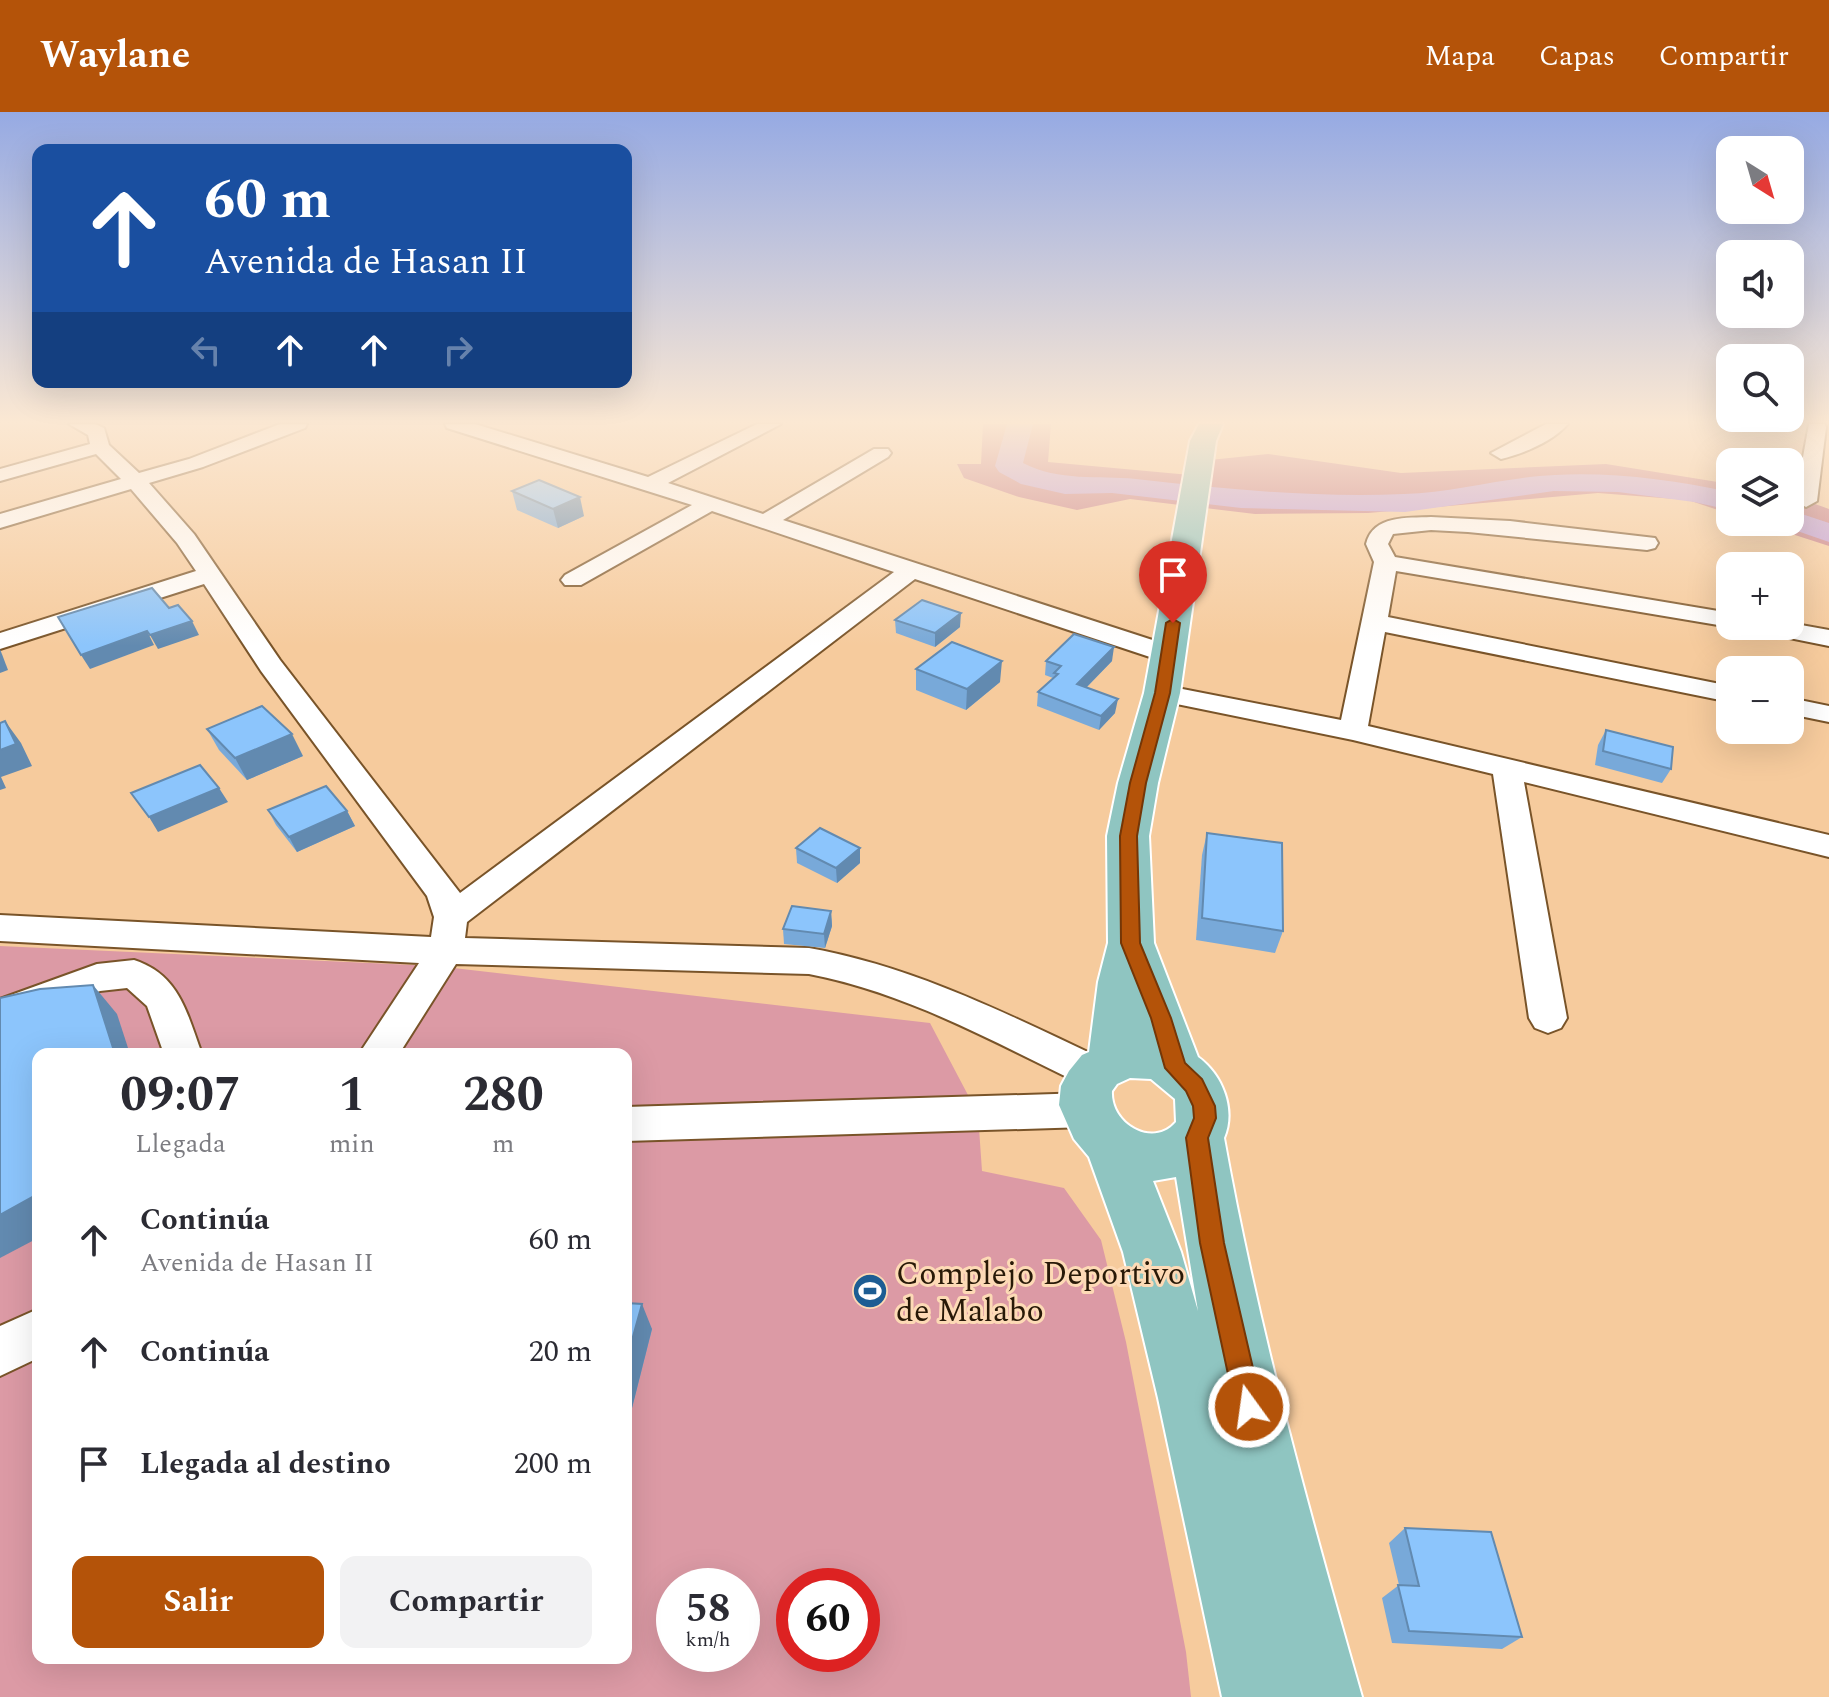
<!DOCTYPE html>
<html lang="es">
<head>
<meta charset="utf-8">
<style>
  :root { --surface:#fff; --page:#f2f2f3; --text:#2b2b33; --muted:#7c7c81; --accent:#b45309 }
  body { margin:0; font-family:Spectral,serif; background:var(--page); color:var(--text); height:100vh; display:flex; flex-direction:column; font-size:30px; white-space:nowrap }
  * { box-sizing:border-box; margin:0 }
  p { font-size:26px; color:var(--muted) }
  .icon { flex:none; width:44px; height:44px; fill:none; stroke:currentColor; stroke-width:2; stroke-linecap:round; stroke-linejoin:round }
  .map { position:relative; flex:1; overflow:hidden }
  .side { position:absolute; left:32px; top:936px; width:600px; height:616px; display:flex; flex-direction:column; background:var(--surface); border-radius:16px; box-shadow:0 8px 32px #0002 }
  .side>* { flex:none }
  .banner { position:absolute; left:32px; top:32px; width:600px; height:244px; border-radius:16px; box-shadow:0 8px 32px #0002; background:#1a4fa0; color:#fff; overflow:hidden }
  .needle { width:52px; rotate:143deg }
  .buttons { position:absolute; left:1716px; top:24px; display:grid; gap:16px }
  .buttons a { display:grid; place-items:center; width:88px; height:88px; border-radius:16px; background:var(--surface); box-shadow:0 8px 32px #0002; font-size:40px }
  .speed { position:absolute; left:656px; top:1456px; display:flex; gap:16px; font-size:40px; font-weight:700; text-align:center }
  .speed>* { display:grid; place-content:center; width:104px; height:104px; border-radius:50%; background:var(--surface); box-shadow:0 8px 32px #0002; line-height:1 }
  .speed small { font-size:20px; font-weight:400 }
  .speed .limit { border:12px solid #d22; background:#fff; color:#111 }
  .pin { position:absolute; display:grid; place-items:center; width:68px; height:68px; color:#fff; margin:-82px -34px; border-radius:50% 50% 50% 0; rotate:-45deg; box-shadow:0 0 8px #0007 }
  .pin .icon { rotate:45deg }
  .me { position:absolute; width:88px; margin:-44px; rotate:346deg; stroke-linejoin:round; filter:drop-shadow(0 0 6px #0008) }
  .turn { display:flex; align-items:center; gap:28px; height:168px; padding:0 40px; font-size:36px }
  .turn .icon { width:104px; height:104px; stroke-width:2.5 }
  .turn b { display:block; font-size:56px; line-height:68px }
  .lanes { display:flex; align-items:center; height:76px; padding:0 40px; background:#0003; justify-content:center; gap:40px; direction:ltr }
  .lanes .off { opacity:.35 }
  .eta { display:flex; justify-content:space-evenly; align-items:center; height:136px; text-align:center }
  .eta b { font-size:48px; font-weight:700; line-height:56px }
  .cta { display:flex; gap:16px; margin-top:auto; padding:16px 40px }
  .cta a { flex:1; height:92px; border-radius:16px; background:var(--accent); color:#fff; font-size:32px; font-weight:700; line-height:92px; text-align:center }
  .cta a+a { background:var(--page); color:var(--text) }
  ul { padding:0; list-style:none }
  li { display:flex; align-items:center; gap:24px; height:112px; padding:0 40px }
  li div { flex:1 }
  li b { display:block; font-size:30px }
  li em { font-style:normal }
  header { display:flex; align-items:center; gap:48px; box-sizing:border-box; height:112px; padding:0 40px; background:var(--accent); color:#fff }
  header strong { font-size:38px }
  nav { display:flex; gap:44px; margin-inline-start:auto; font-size:28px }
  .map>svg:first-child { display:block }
</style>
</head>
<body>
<header>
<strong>Waylane</strong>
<nav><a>Mapa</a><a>Capas</a><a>Compartir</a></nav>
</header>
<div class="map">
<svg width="1829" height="1585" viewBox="0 0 1829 1585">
  <rect width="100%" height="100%" fill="#f6cb9d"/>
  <!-- green -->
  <path fill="#dc9aa5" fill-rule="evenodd" d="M0,834L436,854L930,911L978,1002L982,1059L1064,1076L1101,1128L1126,1230L1186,1540L1191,1585H0ZM38,942H626V1546H38ZM674,1474H742V1542H674ZM794,1474H862V1542H794Z"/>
  <!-- forest -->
  <g fill="#c47785">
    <polygon points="983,312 1051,312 1048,350 1201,364 1200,349 1268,342 1401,361 1606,352 1730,372 1730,402 1688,388 1598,381 1368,401 1255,402 1130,387 1077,398 1019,385 964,366 957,352 981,352"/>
    <polygon points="1790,383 1829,397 1829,434 1755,410 1790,410"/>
  </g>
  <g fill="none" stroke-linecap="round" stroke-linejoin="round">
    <!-- river -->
    <g fill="#bc9adb" fill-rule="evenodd">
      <path d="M1007,312H1033L1023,351C1060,370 1097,363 1136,367C1224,377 1315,386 1404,382C1454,381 1504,365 1555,363C1613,360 1673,368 1730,380V398L1694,390L1618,380L1554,379L1405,400L1241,396L1112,381L1065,382L1021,372L999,360L995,354Z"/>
      <polygon points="1790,398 1829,411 1829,430 1780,413 1777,410 1790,410"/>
    </g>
    <!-- minor casing -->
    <g stroke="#795429" stroke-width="4">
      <g id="minor">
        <path d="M69,312H95L104,316L109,333L139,361L189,347L280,312H307L305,316L203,355L149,371L194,422L280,548L460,781L894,460L712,399L581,473H565L561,468L565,463L692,393L447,316L445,312H475L648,365L757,312H781L668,371L763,402L874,337H888L891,341L888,345L783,408L1177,536L1181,542L1177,548H1159L915,467L467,810L465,826L809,836C916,855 1011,904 1109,950L1115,961L1109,972L1095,977L1081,972C992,929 907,881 809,862L456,852L399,942H359L419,851L0,829V803L431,825L434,805L427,784L261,559L204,472L0,537V521L196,459L177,431L131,377L0,416V402L121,367L96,342L0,369V357L90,332L88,323Z"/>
        <path d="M1546,312H1568C1552,330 1524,341 1501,347L1491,341Z"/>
        <polygon points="1809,312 1825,312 1826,315 1817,389 1806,395 1795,389"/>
        <path d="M1431,405L1510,409L1655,426L1658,431L1655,436L1647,438L1468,420L1431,418L1393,422L1388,432L1395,445L1730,501V514H1736L1730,515L1396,459L1388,505L1730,574V590L1385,520L1368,614L1829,723V745L1524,670L1567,906L1561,916L1548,921L1535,916L1529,906L1493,662L1353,628L1162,589L1152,587L1148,581L1152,575L1162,573L1341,608L1374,450L1366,432C1373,403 1407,406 1431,405Z"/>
        <polygon points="1790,511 1829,518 1829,534 1755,519 1751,514 1790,514"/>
        <polygon points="1790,586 1829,594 1829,610 1790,602"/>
        <path d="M134,848C180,863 187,902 202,942H164L147,894L127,876L100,879L0,917V887L97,852Z"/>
        <polygon points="1086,981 1100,986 1106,998 1100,1010 1086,1015 626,1029 626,995"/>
        <polygon points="38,1197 38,1246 0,1264 0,1214"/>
      </g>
    </g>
    <!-- major casing -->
    <g stroke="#fff" stroke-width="4">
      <path id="major" d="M1199,312H1223L1216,329L1180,581L1158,671L1149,724L1154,831L1198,945C1223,963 1236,998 1224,1026C1258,1215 1309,1400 1362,1585H1222L1158,1286L1123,1140L1089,1045L1074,1027L1059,993L1061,974L1069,959L1082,943L1089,940L1098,870L1108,831L1107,724L1118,671L1144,581L1190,329ZM1130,966L1151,967L1175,987L1176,1010C1153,1037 1110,1012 1112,979L1117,972ZM1176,1065L1198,1199L1181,1140L1153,1069Z"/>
    </g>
    <!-- minor -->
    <use href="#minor" fill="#fff" fill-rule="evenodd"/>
    <!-- major -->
    <use href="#major" fill="#8fc5c1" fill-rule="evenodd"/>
  </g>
  <!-- wall -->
  <g fill="#78a9d9">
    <polygon points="512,379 584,404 558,416 517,398"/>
    <polygon points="895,508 960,515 935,535 896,521"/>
    <polygon points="1046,549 1112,549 1086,576 1115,601 1099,618 1037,594 1038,580 1053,566 1045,563"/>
    <polygon points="916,557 1000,570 966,598 916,578"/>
    <polygon points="207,617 303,644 247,668 219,638"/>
    <polygon points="1606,618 1671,657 1662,671 1595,653 1598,633"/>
    <polygon points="268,698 347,699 355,714 297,740 276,713"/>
    <polygon points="1207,721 1283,819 1275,841 1196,828 1202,743"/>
    <polygon points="796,736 860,736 860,751 837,771 797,751"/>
    <polygon points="831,799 832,814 825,836 784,832 783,817"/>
    <polygon points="626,1191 652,1217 632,1296 626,1295"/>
    <polygon points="1405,1416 1522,1525 1502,1537 1392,1531 1382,1486 1399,1473 1389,1431"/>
  </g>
  <!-- shaded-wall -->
  <g fill="#628ab0">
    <polygon points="580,385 584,404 558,416 553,397"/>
    <polygon points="961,501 960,515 935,535 935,521"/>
    <polygon points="192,509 199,523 158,537 150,523"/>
    <polygon points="147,519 154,533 90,557 81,543"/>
    <polygon points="1114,535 1112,549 1075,587 1077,572"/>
    <polygon points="0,537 8,558 0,561"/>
    <polygon points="1002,549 1000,570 966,598 967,577"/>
    <polygon points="1118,587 1115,601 1099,618 1101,604"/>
    <polygon points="5,609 21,631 32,654 1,665 6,676 0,678 0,638"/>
    <polygon points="292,622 303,644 247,668 235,646"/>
    <polygon points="219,676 228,690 158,720 149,705"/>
    <polygon points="347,699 355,714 297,740 289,725"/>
    <polygon points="860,736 860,751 837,771 836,756"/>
    <polygon points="831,799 832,814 825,836 824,822"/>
    <polygon points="93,873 117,902 130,942 115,942"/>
    <polygon points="38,1082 38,1126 0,1146 0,1103"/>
    <polygon points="642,1192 652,1217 632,1296 626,1284 626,1250"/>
  </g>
  <!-- building -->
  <g fill="#8cc5fc" stroke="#628ab0" stroke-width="2">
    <polygon points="539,368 580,385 553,397 512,379"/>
    <polygon points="152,476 169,496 178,493 192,509 150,523 147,519 81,543 58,505"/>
    <polygon points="922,488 961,501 935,521 895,508"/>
    <polygon points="1074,522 1114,535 1077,572 1118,587 1101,604 1038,580 1058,562 1054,561 1061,554 1046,549"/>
    <polygon points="952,530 1002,549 967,577 916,557"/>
    <polygon points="262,594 292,622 235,646 207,617"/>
    <polygon points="5,609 16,632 0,638 0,611"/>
    <polygon points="1606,618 1673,635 1671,657 1603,639"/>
    <polygon points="200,653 219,676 149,705 131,681"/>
    <polygon points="326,674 347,699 289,725 268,698"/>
    <polygon points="820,716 860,736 836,756 796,736"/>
    <polygon points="1207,721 1282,731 1283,819 1202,806"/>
    <polygon points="792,794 831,799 824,822 783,817"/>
    <polygon points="93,873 115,942 38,942 38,1082 0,1103 0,886 40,877"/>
    <polygon points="626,1191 642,1192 626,1250"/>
    <polygon points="1405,1416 1491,1420 1522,1525 1409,1519 1398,1473 1419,1474"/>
  </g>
  <!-- sky -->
  <linearGradient id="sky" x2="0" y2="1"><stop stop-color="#96aae3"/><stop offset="0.58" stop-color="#fbe8d3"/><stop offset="1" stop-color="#fbe8d3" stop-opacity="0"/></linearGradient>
  <rect width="1829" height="534" fill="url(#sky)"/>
  <!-- route -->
  <polygon fill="#b45309" stroke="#753606" stroke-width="2" points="1173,507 1180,511 1170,581 1146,671 1137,724 1140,831 1171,906 1185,951 1202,967 1215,994 1216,1006 1208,1026 1224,1131 1262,1295 1258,1305 1249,1309 1239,1305 1235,1295 1200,1131 1186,1026 1194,1006 1193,994 1186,979 1165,956 1151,906 1121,831 1120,724 1130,671 1155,581 1166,511"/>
  <!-- icons -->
  <defs>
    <g id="stadium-disc" transform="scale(1.8)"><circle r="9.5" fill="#1d5d93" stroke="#fddab6"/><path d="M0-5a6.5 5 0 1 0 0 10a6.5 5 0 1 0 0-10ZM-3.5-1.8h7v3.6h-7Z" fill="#fff"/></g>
  </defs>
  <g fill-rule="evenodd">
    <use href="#stadium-disc" x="870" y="1179"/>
  </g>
  <g text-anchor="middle" stroke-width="6" stroke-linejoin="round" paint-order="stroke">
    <!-- near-poi labels -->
    <g font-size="32" fill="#281907" stroke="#fddab6" text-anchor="start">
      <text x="896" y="1172">Complejo Deportivo<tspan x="896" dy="37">de Malabo</tspan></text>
    </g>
  </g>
</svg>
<div class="buttons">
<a><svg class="needle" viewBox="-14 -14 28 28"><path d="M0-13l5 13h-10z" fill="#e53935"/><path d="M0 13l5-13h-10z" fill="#7c7c81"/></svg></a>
<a><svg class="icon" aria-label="sound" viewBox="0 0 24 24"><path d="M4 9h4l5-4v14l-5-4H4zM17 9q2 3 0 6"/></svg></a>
<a><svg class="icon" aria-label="search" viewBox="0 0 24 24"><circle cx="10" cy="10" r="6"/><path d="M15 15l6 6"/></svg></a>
<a><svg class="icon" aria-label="layers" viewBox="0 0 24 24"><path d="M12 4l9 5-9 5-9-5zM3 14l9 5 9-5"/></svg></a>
<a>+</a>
<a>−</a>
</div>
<div class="speed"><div>58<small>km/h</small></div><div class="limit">60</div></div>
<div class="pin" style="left:1173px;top:511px;background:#d93025"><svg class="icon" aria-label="arrive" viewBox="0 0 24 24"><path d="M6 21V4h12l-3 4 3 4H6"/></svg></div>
<svg class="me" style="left:1249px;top:1295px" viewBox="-20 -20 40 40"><circle r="17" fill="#b45309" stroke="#fff" stroke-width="3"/><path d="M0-11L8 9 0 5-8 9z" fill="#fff"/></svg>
<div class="banner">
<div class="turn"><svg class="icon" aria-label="ahead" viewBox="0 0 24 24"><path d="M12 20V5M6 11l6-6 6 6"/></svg><div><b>60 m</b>Avenida de Hasan II</div></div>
<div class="lanes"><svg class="icon off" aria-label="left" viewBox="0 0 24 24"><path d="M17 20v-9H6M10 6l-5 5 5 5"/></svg><svg class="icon" aria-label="ahead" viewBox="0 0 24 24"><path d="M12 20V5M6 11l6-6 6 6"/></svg><svg class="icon" aria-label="ahead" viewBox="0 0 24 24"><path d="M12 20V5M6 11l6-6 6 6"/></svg><svg class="icon off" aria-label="right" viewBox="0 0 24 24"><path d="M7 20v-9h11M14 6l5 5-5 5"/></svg></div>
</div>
<section class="side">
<div class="eta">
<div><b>09:07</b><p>Llegada</p></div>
<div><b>1</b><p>min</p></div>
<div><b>280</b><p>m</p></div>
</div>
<ul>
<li><svg class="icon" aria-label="ahead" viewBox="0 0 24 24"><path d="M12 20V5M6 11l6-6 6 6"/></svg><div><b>Continúa</b><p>Avenida de Hasan II</p></div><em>60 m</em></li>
<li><svg class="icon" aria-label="ahead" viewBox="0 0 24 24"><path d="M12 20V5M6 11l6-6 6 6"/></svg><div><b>Continúa</b></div><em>20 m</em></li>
<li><svg class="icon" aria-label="arrive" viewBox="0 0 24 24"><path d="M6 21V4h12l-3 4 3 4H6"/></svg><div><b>Llegada al destino</b></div><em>200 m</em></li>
</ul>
<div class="cta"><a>Salir</a><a>Compartir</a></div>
</section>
</div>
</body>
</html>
